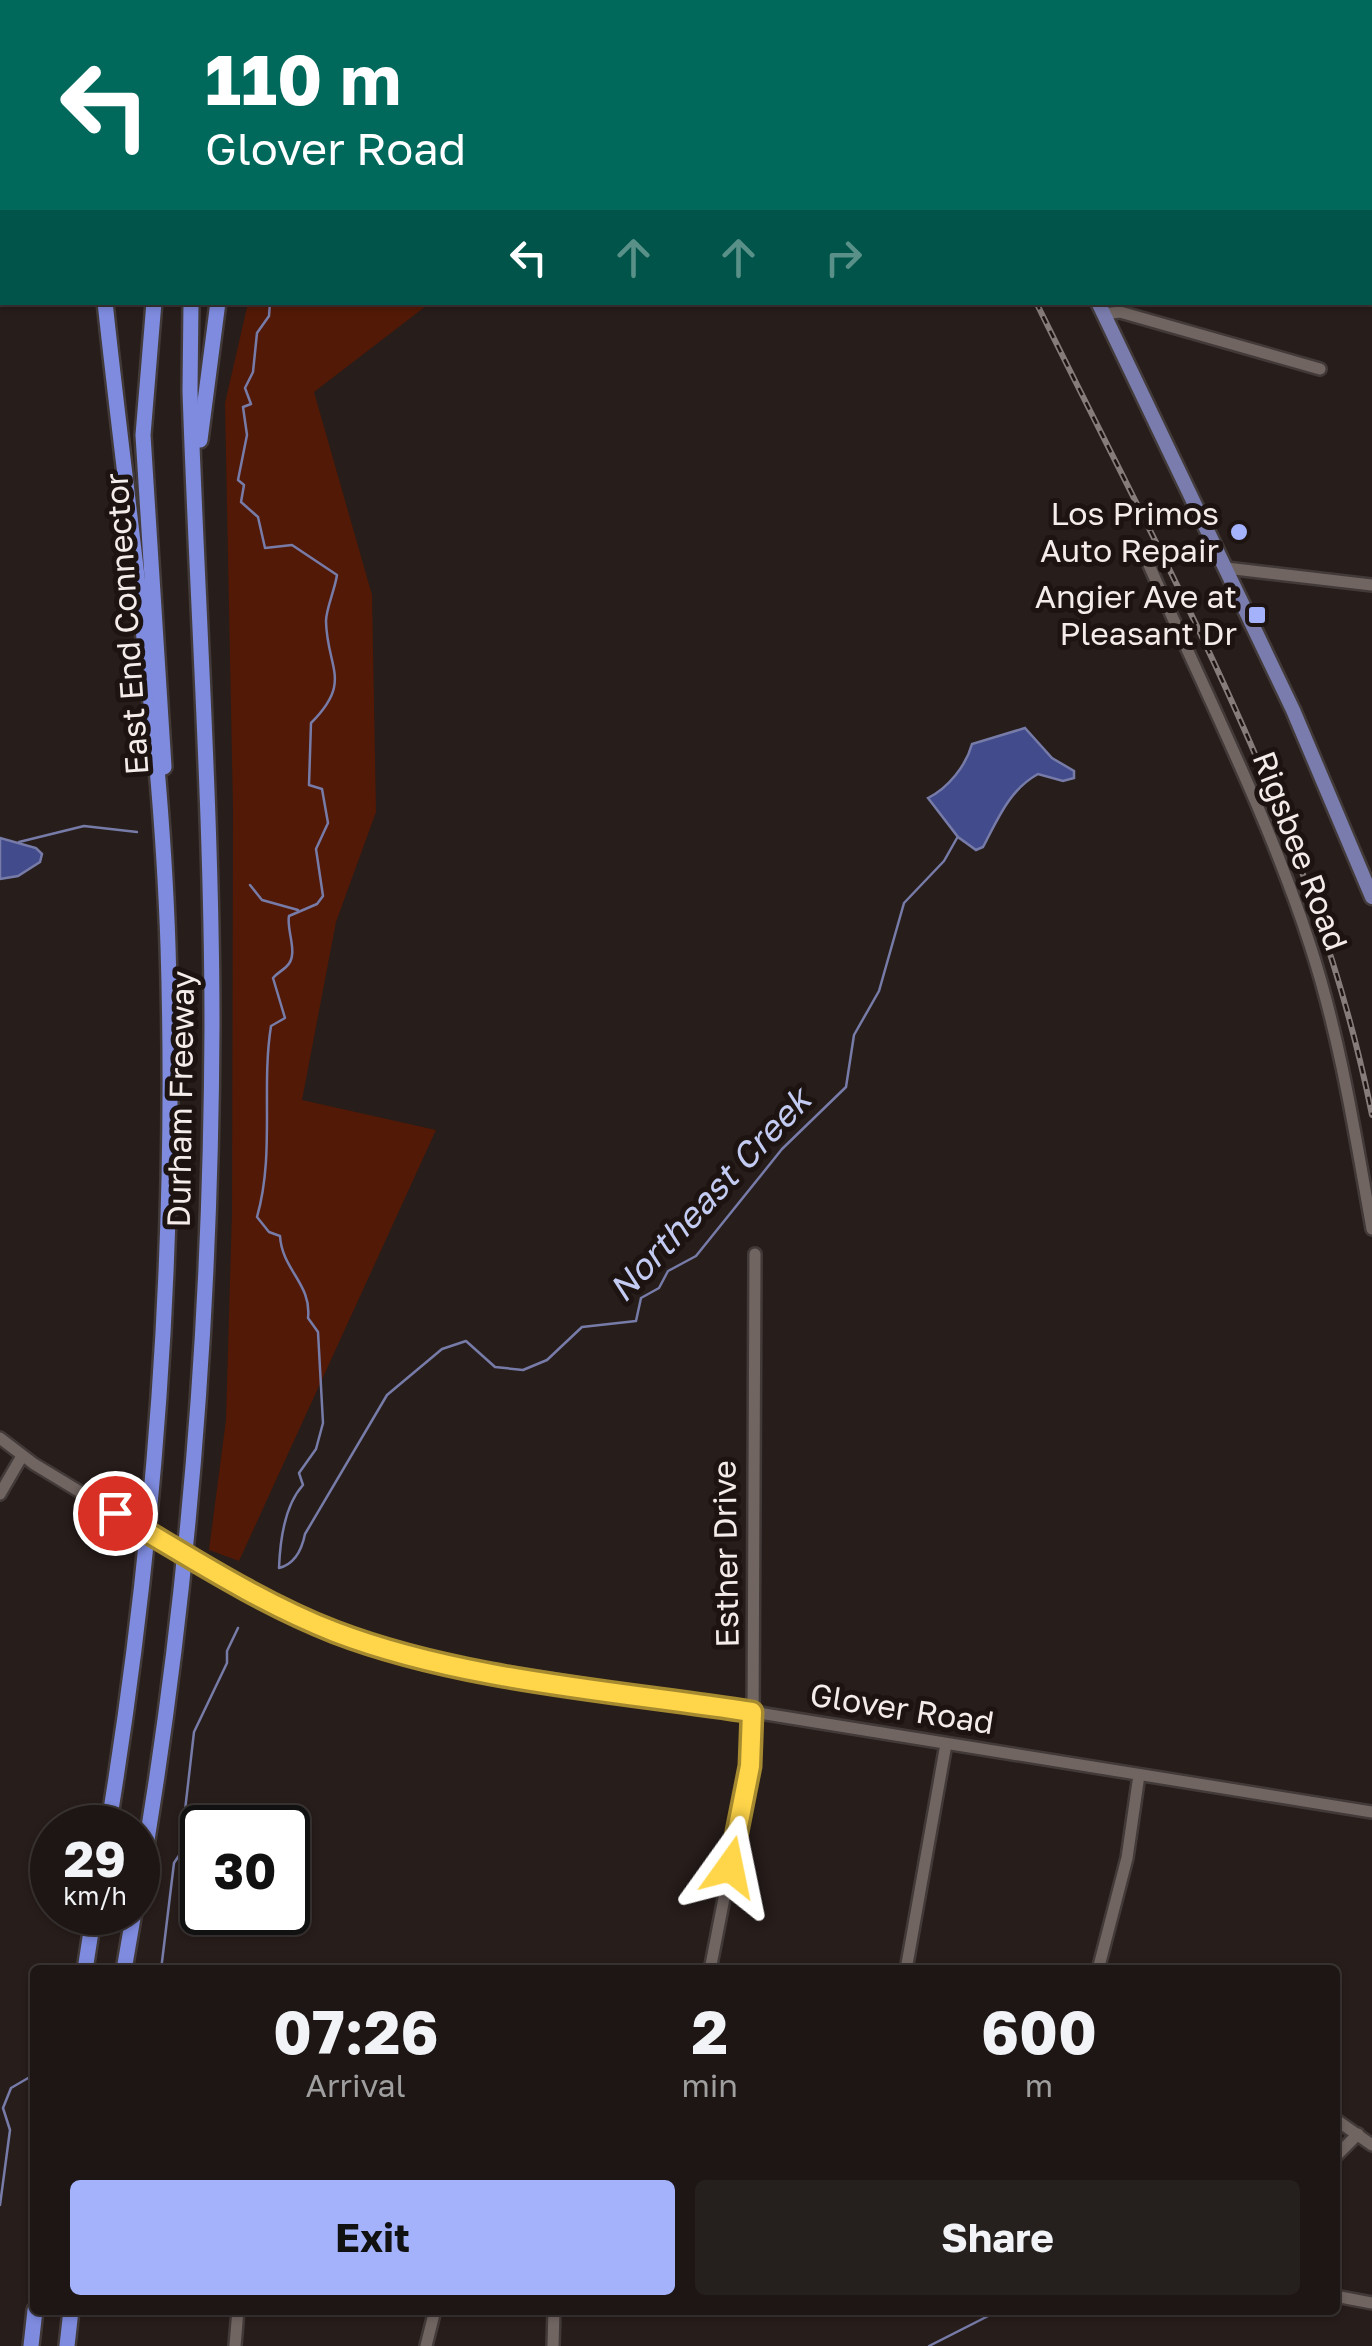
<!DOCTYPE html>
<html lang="en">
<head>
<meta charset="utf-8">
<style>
  :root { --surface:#1d1614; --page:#251f1d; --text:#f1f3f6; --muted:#a09fa0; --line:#3b3534; --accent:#a4b2fc }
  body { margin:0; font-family:"Golos Text",sans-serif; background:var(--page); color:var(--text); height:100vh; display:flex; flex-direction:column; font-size:38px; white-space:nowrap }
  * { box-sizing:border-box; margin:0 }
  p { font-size:32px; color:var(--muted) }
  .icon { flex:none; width:55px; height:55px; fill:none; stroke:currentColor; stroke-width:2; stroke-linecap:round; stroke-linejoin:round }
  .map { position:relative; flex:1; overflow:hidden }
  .panel { position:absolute; left:30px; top:1965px; width:1310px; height:350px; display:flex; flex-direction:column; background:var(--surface); border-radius:10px; box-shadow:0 2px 8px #0004,0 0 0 2px var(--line) }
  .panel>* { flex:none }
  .guide { position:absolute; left:0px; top:0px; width:1372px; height:305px; box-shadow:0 2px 8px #0004,0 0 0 2px var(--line); background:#00695c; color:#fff; overflow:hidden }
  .speed { position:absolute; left:30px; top:1805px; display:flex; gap:20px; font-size:50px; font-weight:700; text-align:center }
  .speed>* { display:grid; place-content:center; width:130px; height:130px; border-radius:50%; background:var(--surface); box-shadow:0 2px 8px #0004,0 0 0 2px var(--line); line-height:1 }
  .speed small { font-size:25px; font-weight:400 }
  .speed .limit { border:5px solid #111; border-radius:15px; background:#fff; color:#111 }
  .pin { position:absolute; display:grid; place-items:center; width:85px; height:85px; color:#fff; margin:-42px; border:5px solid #fff; border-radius:50%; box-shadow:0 2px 10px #0007 }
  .me { position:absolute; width:110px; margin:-55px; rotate:12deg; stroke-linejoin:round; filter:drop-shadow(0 0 8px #0008) }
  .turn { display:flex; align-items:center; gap:35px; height:210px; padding:0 40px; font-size:45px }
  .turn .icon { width:130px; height:130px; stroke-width:2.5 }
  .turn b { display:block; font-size:70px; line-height:85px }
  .lanes { display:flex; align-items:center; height:95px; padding:0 40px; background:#0003; justify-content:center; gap:50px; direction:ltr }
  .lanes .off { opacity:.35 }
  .eta { display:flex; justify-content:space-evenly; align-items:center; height:170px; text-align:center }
  .eta b { font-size:60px; font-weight:700; line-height:70px }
  .primary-button { display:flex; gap:20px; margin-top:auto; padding:20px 40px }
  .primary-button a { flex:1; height:115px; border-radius:10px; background:var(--accent); color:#111; font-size:40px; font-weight:700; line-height:115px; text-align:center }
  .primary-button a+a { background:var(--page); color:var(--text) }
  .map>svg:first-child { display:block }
</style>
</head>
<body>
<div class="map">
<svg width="1372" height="2346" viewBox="0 0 1372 2346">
  <rect width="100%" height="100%" fill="#271d1b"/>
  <!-- green -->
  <polygon fill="#521906" points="248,303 430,303 314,392 372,595 376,812 336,922 302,1100 436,1130 239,1561 209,1550 226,1420 232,1212 233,811 225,403"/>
  <!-- water -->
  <g fill="#424b8c" stroke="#777ba8" stroke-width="2.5">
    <path d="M1025,728L1052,758L1074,771V778L1063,781L1038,774C1009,790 998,819 983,847L976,850L958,837L928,798C948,788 966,766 972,744Z"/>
    <polygon points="0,838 36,848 42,854 40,862 18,876 0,879"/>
  </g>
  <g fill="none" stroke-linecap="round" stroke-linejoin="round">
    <!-- stream -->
    <g stroke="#777ba8" stroke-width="2.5">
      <path d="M270,302L269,316L257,333L253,372L245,388L251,404L243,407L247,435L238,480L244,485L241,502L258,517L265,548L292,545L337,575C335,589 326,609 326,621C327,669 353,681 311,723L309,785L322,789L328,823L316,849L323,896L317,904L289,916C286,931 300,955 286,967C282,971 277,973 273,978L285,1018L271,1026C261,1088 275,1154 257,1217L269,1232L280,1236C282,1270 312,1284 308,1318L318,1332L323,1423L316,1449L299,1473L303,1485C284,1506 280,1541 279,1568C295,1564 302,1549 305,1534L387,1395L442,1349L466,1341L495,1367L523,1370L547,1360L582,1327L636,1321L641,1298L659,1288L668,1271L696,1256L782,1149L846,1087L854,1035L879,991L904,903L944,861L957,838"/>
      <polyline points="19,842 84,826 137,832"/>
      <polyline points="250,885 262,900 298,910"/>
      <polyline points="161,1970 174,1863 180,1854 194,1732 227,1663 227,1651 238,1628"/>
      <polyline points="0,2205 10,2130 3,2108 11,2088 35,2074"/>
      <polyline points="929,2346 1000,2310"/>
    </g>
    <!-- minor casing -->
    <g stroke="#423a38" stroke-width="16">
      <g id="minor">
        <polyline points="1370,168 1372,169"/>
        <polyline points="1104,314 1120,312 1320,369"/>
        <path d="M1149,565C1204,690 1268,815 1310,945C1340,1037 1355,1134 1372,1229"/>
        <polyline points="1226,568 1372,585"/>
        <polyline points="0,1438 34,1464 115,1513"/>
        <polyline points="0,1494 22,1456"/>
        <polyline points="214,1571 309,1621 431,1660 1372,1812"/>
        <polyline points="710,1970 750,1765 753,1727 755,1254"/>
        <polyline points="906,1970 946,1744"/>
        <polyline points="1098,1970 1127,1858 1139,1775"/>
        <polyline points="1335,2119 1372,2145"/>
        <polyline points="1335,2157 1358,2134"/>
        <polyline points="1335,2296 1372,2303"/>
        <polyline points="235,2346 238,2310"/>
        <polyline points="426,2346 435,2310"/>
        <polyline points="553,2346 554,2310"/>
      </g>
    </g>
    <!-- major casing -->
    <g stroke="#423a38" stroke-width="19">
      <g id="major">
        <polyline points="949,0 950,2"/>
        <polyline points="1098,302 1293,710 1372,897"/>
      </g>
    </g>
    <!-- highway casing -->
    <g stroke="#423a38" stroke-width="20">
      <g id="highway">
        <polyline points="37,0 39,2"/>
        <polyline points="59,0 59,2"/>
        <polyline points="168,0 169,2"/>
        <polyline points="272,2 274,0"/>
        <polyline points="345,2 347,0"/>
        <polyline points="438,2 440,0"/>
        <path d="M105,302C128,517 161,730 168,946C177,1239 156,1538 108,1828"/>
        <polyline points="154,302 143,435 164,767"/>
        <polyline points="200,440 218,302"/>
        <path d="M138,1893C188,1608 211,1315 212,1026C212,814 197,602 190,391L191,302"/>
        <polyline points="85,1970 94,1912"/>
        <polyline points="124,1970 134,1912"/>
        <polyline points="31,2346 35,2310"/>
        <polyline points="67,2346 71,2310"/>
      </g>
    </g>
    <!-- minor -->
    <use href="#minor" stroke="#716561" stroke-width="11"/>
    <!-- major -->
    <use href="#major" stroke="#797cac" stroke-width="14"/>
    <!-- highway -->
    <use href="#highway" stroke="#7e8bde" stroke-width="15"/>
    <!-- rail casing -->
    <g stroke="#867d7b" stroke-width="6">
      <g id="rail">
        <polyline points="888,0 889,2"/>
        <path d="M1036,302C1165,566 1314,825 1372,1115"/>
      </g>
    </g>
    <!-- rail -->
    <use href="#rail" stroke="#1d1411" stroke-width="2.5" stroke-dasharray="8" stroke-linecap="butt"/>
    <!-- minor-bridge casing -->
    <g stroke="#423a38" stroke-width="16" stroke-linecap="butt">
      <polyline id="minor-bridge" points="115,1513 214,1571"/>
    </g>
    <!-- minor-bridge -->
    <use href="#minor-bridge" stroke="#716561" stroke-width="11"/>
  </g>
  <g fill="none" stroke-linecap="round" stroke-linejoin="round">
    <!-- route casing -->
    <g stroke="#a68a30" stroke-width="25">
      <path id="route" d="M115,1513C187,1555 258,1602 335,1632C463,1681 617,1691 752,1712L750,1766L730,1867"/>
    </g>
    <!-- route -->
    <use href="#route" stroke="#ffd54a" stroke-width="18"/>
  </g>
  <!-- markers -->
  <g fill="#a4b2fc" stroke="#1d1411" stroke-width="4">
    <circle cx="1239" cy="532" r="10"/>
    <rect x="1247" y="605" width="20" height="20" rx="5"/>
  </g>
  <g text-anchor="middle" stroke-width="10" stroke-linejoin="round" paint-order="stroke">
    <!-- poi labels -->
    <g font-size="32" fill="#f3ecea" stroke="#1d1411" text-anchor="end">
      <text x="1219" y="525">Los Primos<tspan x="1219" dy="37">Auto Repair</tspan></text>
      <text x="1237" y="608">Angier Ave at<tspan x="1237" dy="37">Pleasant Dr</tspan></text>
    </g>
    <!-- street labels -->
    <g font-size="32" fill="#f3ecea" stroke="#1d1411">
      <text transform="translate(127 624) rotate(-94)" y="11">East End Connector</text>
      <text transform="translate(1300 851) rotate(69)" y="11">Rigsbee Road</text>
      <text transform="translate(181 1099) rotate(-89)" y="11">Durham Freeway</text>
      <text transform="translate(726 1554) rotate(-91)" y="11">Esther Drive</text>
      <text transform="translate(902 1709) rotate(9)" y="11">Glover Road</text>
    </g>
    <!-- water labels -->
    <g font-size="35" font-style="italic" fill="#c3cbf2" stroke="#1d1411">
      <text transform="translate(710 1195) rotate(-47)" y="12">Northeast Creek</text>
    </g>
  </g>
</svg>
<div class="speed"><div>29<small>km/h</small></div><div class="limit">30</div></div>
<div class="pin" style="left:115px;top:1513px;background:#d93025"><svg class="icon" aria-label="arrive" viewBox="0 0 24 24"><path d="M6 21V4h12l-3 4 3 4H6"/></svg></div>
<svg class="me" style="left:730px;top:1867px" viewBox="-20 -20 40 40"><path d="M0-17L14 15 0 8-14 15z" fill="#ffd54a" stroke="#fff" stroke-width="4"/></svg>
<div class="guide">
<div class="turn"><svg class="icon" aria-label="left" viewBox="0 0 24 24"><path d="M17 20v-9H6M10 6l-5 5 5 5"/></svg><div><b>110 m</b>Glover Road</div></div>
<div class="lanes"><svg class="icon" aria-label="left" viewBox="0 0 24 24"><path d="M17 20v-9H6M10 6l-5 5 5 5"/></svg><svg class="icon off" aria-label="ahead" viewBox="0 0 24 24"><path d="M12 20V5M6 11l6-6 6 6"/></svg><svg class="icon off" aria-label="ahead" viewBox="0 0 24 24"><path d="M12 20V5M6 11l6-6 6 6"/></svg><svg class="icon off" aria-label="right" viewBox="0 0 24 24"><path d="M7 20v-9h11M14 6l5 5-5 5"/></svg></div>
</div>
<section class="panel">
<div class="eta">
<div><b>07:26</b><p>Arrival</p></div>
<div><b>2</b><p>min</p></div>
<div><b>600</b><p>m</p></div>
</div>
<div class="primary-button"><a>Exit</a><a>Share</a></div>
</section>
</div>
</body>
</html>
